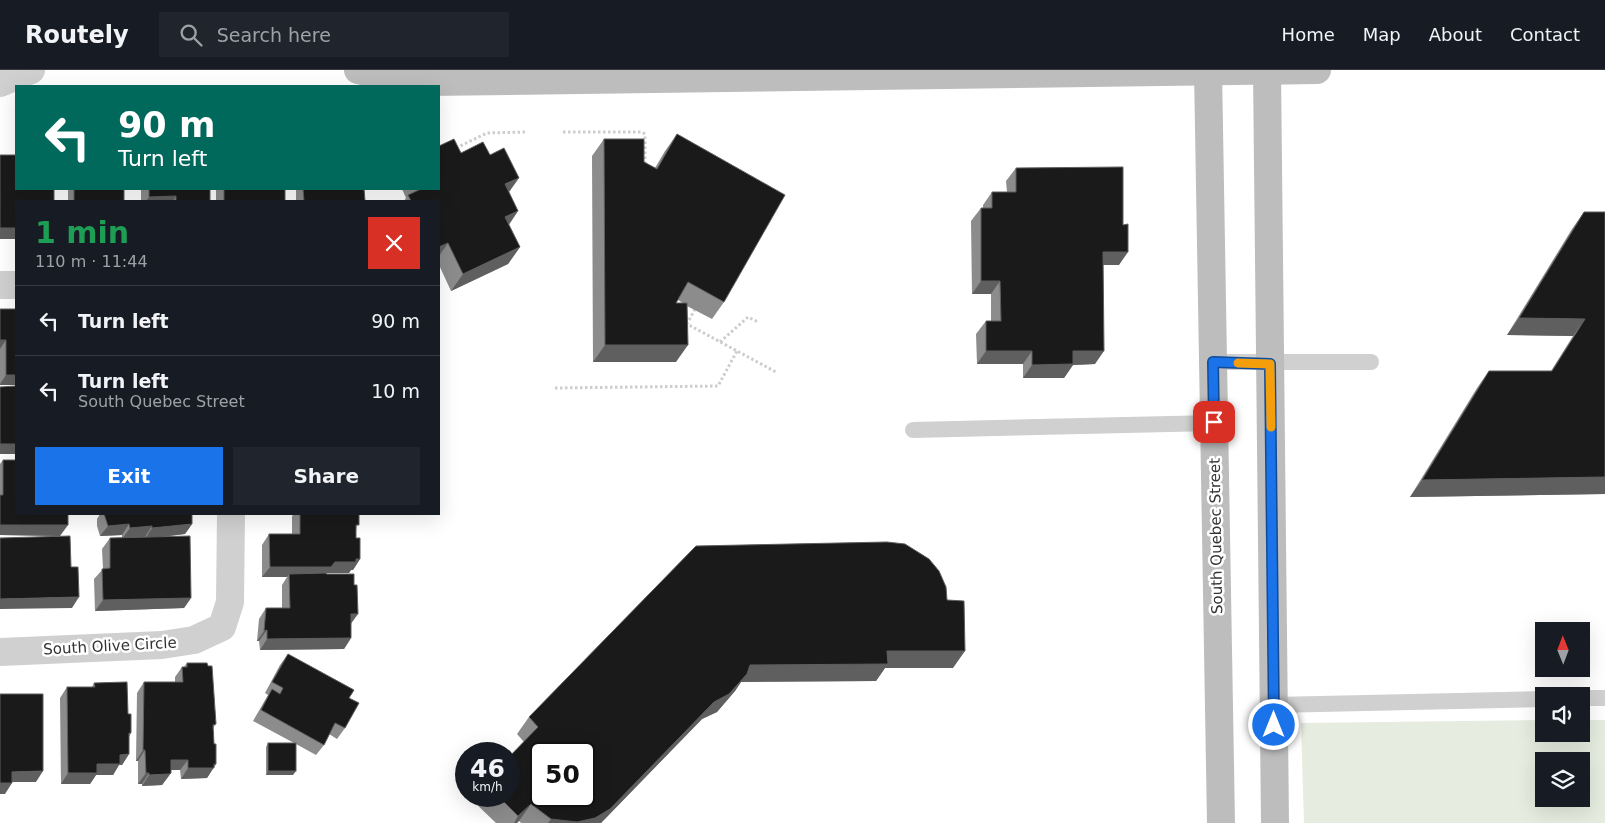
<!DOCTYPE html>
<html lang="en">
<head>
<meta charset="utf-8">
<style>
  :root { --surface:#171b24; --page:#20242c; --text:#f1f3f6; --muted:#9ea1a6; --line:#363941; --accent:#1a73e8 }
  body { margin:0; font-family:"DejaVu Sans",sans-serif; background:var(--page); color:var(--text); height:100vh; display:flex; flex-direction:column; font-size:19px; white-space:nowrap }
  * { box-sizing:border-box; margin:0 }
  p { font-size:16px; color:var(--muted) }
  .icon { flex:none; width:28px; height:28px; fill:none; stroke:currentColor; stroke-width:2; stroke-linecap:round; stroke-linejoin:round }
  .map { position:relative; flex:1; overflow:hidden }
  .side { position:absolute; left:15px; top:130px; width:425px; height:315px; display:flex; flex-direction:column; background:var(--surface); border-radius:0px; box-shadow:0 5px 20px #0002 }
  .side>* { flex:none }
  .hud { position:absolute; left:15px; top:15px; width:425px; height:105px; border-radius:0px; box-shadow:0 5px 20px #0002; background:#00695c; color:#fff; overflow:hidden }
  .needle { width:32px; rotate:359deg }
  .tools { position:absolute; left:1535px; top:552px; display:grid; gap:10px }
  .tools a { display:grid; place-items:center; width:55px; height:55px; border-radius:0px; background:var(--surface); box-shadow:0 5px 20px #0002; font-size:25px }
  .speed { position:absolute; left:455px; top:672px; display:flex; gap:10px; font-size:25px; font-weight:700; text-align:center }
  .speed>* { display:grid; place-content:center; width:65px; height:65px; border-radius:50%; background:var(--surface); box-shadow:0 5px 20px #0002; line-height:1 }
  .speed small { font-size:12px; font-weight:400 }
  .speed .limit { border:2px solid #111; border-radius:8px; background:#fff; color:#111 }
  .pin { position:absolute; display:grid; place-items:center; width:42px; height:42px; color:#fff; margin:-21px; border-radius:10px; box-shadow:0 2px 8px #0006 }
  .me { position:absolute; width:55px; margin:-28px; rotate:0deg; stroke-linejoin:round; filter:drop-shadow(0 0 4px #0008) }
  .turn { display:flex; align-items:center; gap:18px; height:105px; padding:0 20px; font-size:22px }
  .turn .icon { width:65px; height:65px; stroke-width:2.5 }
  .turn b { display:block; font-size:35px; line-height:42px }
  .round { display:grid; place-items:center; flex:none; width:52px; height:52px; border-radius:0px; background:var(--page) }
  .head { display:flex; align-items:center; justify-content:space-between; height:85px; padding:0 20px }
  h1 { font-size:30px; font-weight:700; line-height:38px; color:#1e9e55 }
  .button { display:flex; gap:10px; margin-top:auto; padding:10px 20px }
  .button a { flex:1; height:58px; border-radius:0px; background:var(--accent); color:#fff; font-size:20px; font-weight:700; line-height:58px; text-align:center }
  .button a+a { background:var(--page); color:var(--text) }
  ul { padding:0; list-style:none }
  li { display:flex; align-items:center; gap:15px; height:70px; padding:0 20px; border-top:1px solid var(--line) }
  li div { flex:1 }
  li b { display:block; font-size:19px }
  li em { font-style:normal }
  header { display:flex; align-items:center; gap:30px; box-sizing:border-box; height:70px; padding:0 25px; background:var(--surface); border-bottom:1px solid var(--line) }
  header strong { font-size:24px }
  nav { display:flex; gap:28px; margin-inline-start:auto; font-size:18px }
  .search { width:350px; height:45px; background:var(--page); display:flex; align-items:center; gap:12px; box-sizing:border-box; padding:0 18px; border-radius:0px; color:var(--muted); font-size:19px }
  .map>svg:first-child { display:block }
</style>
</head>
<body>
<header>
<strong>Routely</strong>
<div class="search"><svg class="icon" aria-label="search" viewBox="0 0 24 24"><circle cx="10" cy="10" r="6"/><path d="M15 15l6 6"/></svg>Search here</div>
<nav><a>Home</a><a>Map</a><a>About</a><a>Contact</a></nav>
</header>
<div class="map">
<svg width="1605" height="753" viewBox="0 0 1605 753">
  <rect width="100%" height="100%" fill="#fff"/>
  <!-- green -->
  <path fill="#e6ecdf" fill-rule="evenodd" d="M1544,650V664H1581V650H1605V753H1304L1301,653ZM1544,691H1581V729H1544Z"/>
  <g fill="none" stroke-linecap="round" stroke-linejoin="round">
    <!-- path -->
    <g stroke="#cdcdcd" stroke-width="3" stroke-dasharray="2.5 2.5" stroke-linecap="butt">
      <polyline points="563,62 642,62 645,64 645,96"/>
      <polyline points="456,78 487,63 525,62"/>
      <polyline points="695,239 687,254 776,302"/>
      <polyline points="720,272 748,247 758,252"/>
      <polyline points="555,318 718,316 737,281"/>
    </g>
    <!-- service -->
    <g stroke="#d0d0d0" stroke-width="16">
      <polyline points="1213,292 1371,292"/>
      <polyline points="913,360 1214,353"/>
      <polyline points="1581,628 1605,628"/>
      <polyline points="1274,635 1544,629"/>
    </g>
    <!-- minor -->
    <g stroke="#d0d0d0" stroke-width="28">
      <polyline points="0,13 31,0"/>
      <polyline points="0,215 16,215"/>
      <polyline points="0,582 162,575 194,570 222,557 230,532 231,444"/>
    </g>
    <!-- secondary -->
    <g stroke="#bdbdbd" stroke-width="28">
      <polyline points="358,0 408,11 428,12 1317,0"/>
      <polyline points="1208,0 1221,753"/>
      <polyline points="1267,0 1275,753"/>
    </g>
  </g>
  <!-- wall -->
  <g fill="#8c8c8c" fill-rule="evenodd">
    <path d="M677,64L724,232L712,249L687,236L676,292H593L592,86L604,69L655,98L665,81ZM678,230L683,233H676Z"/>
    <polygon points="461,83 509,122 518,141 509,155 520,177 508,194 451,221 439,195 439,131 404,131 406,128 402,119 439,119"/>
    <polygon points="1016,98 1119,195 1103,195 1095,294 1073,295 1064,308 1023,308 1023,294 977,294 976,264 986,251 991,251 991,224 972,224 971,151 981,138 983,138 983,135 992,122 1007,122 1006,111"/>
    <rect x="68" y="119" width="56" height="12"/>
    <rect x="141" y="119" width="69" height="12"/>
    <rect x="216" y="119" width="69" height="12"/>
    <polygon points="296,119 364,119 365,131 296,131"/>
    <polygon points="1584,142 1605,142 1605,424 1410,427 1477,318 1489,301 1551,301 1573,266 1507,265 1572,159"/>
    <rect x="0" y="239" width="16" height="76"/>
    <polygon points="3,390 60,466 0,465 0,394"/>
    <polygon points="97,444 192,444 192,454 185,464 160,467 191,528 184,538 95,541 94,509 103,499 102,479 110,468 122,468 122,465 100,466 97,456 97,449 100,444"/>
    <polygon points="294,444 359,444 356,460 356,468 360,489 353,500 351,500 349,503 327,503 326,504 351,554 351,568 344,579 260,580 259,571 257,571 259,549 266,538 282,538 282,515 287,507 262,507 262,475 269,464 292,464 292,446"/>
    <polygon points="696,476 953,598 885,598 876,611 741,612 735,621 717,642 702,649 601,753 521,753 519,751 517,753 496,753 471,729 473,726 509,726 524,672 517,664 529,647"/>
    <polygon points="288,584 349,628 345,658 337,669 329,664 324,675 316,685 296,674 293,705 266,705 266,677 268,673 294,673 253,651 268,625 265,623 280,595"/>
    <polygon points="187,593 216,654 213,658 214,674 216,694 207,708 181,709 180,700 171,700 171,703 162,715 142,716 142,714 138,714 138,691 136,691 137,623 144,612 175,612 175,607 182,597 184,597"/>
    <polygon points="94,613 128,644 131,663 129,667 129,684 122,695 119,695 113,705 96,705 90,714 61,714 60,628 67,617 92,617"/>
  </g>
  <!-- shaded-wall -->
  <g fill="#5f5f5f">
    <polygon points="519,108 507,125 505,114"/>
    <polygon points="176,126 173,131 146,131 149,127"/>
    <polygon points="518,141 506,158 505,147"/>
    <rect x="0" y="158" width="16" height="11"/>
    <polygon points="448,173 439,186 439,177"/>
    <polygon points="520,177 508,194 451,221 463,204"/>
    <polygon points="1103,182 1128,182 1119,195 1094,195"/>
    <polygon points="981,211 1000,211 991,224 972,224"/>
    <polygon points="1519,248 1585,249 1573,266 1507,265"/>
    <polygon points="0,270 6,270 0,279"/>
    <polygon points="605,275 688,275 676,292 593,292"/>
    <polygon points="986,281 1032,281 1023,294 977,294"/>
    <polygon points="1073,281 1104,281 1095,294 1073,295 1064,308 1023,308 1032,295"/>
    <polygon points="6,305 16,305 16,315 0,315 0,314"/>
    <rect x="0" y="374" width="16" height="10"/>
    <polygon points="1605,407 1605,424 1410,427 1422,410"/>
    <polygon points="129,454 122,465 100,466 108,456"/>
    <polygon points="192,454 185,464 145,469 152,458"/>
    <polygon points="0,455 68,455 60,466 0,465"/>
    <polygon points="152,456 145,467 122,469 130,458"/>
    <polygon points="356,489 360,489 353,500 351,500 349,503 327,503 324,508 289,504 287,507 262,507 270,497 335,492"/>
    <polygon points="79,527 72,538 0,539 0,529"/>
    <polygon points="191,528 184,538 95,541 103,530"/>
    <polygon points="351,544 358,544 350,555"/>
    <polygon points="267,560 259,571 257,571 264,561"/>
    <polygon points="351,568 344,579 260,580 267,569"/>
    <polygon points="887,581 965,581 953,598 885,598 876,611 741,612 735,621 717,642 702,649 601,753 548,753 551,749 714,632 750,595"/>
    <polygon points="143,680 145,680 138,691 136,691"/>
    <polygon points="129,684 122,695 119,695 113,705 96,705 90,714 61,714 68,703 97,694 120,685"/>
    <polygon points="171,690 188,690 180,700 164,700"/>
    <polygon points="214,694 216,694 207,708 181,709 188,698"/>
    <polygon points="43,701 36,712 5,712 12,702"/>
    <polygon points="268,701 296,701 293,705 266,705"/>
    <polygon points="146,703 149,703 142,714 138,714"/>
    <polygon points="171,703 162,715 142,716 149,705"/>
    <polygon points="0,713 12,713 5,724 0,724"/>
    <polygon points="531,734 519,751 517,753 514,753 518,746"/>
  </g>
  <!-- building -->
  <g fill="#1a1a1a" stroke="#5f5f5f" fill-rule="evenodd">
    <polygon points="677,64 785,125 724,232 688,212 676,233 687,233 688,275 605,275 604,69 644,69 644,92 657,99"/>
    <polygon points="454,69 461,83 483,72 490,85 504,78 519,108 505,114 518,141 505,147 520,177 463,204 448,173 439,177 439,131 411,131 408,125 421,119 439,119 439,76"/>
    <polygon points="0,85 16,85 16,119 54,119 54,131 16,131 16,158 0,158"/>
    <polygon points="1123,97 1123,155 1128,154 1128,182 1103,182 1104,281 1073,281 1073,294 1032,295 1032,281 986,281 986,251 1001,251 1000,211 981,211 981,138 992,138 992,122 1016,122 1016,98"/>
    <rect x="74" y="119" width="50" height="12"/>
    <polygon points="149,119 210,119 210,131 176,131 176,126 149,127"/>
    <rect x="224" y="119" width="61" height="12"/>
    <polygon points="303,119 364,119 365,131 304,131"/>
    <polygon points="1584,142 1605,142 1605,407 1422,410 1489,301 1552,301 1585,249 1519,248"/>
    <polygon points="0,239 16,239 16,305 6,305 6,270 0,270"/>
    <polygon points="16,316 16,374 0,374 0,317"/>
    <polygon points="3,390 16,390 16,444 68,444 68,455 0,455 0,425 3,425"/>
    <polygon points="104,444 192,444 192,454 152,458 152,456 130,458 129,454 108,456"/>
    <polygon points="300,444 359,444 359,455 356,455 356,468 360,468 360,489 356,489 356,492 335,492 331,497 270,497 269,464 300,464"/>
    <polygon points="70,466 71,497 78,497 79,527 0,529 0,468"/>
    <polygon points="190,466 191,528 103,530 102,499 110,498 110,468"/>
    <path d="M887,472L905,474L929,489L939,501L946,517L947,530L964,531L965,581H887L888,594L750,595L747,604L729,624L714,632L610,739L595,748L577,752L551,749L531,734L518,746L498,726H509V687L538,657L529,647L696,476ZM541,684H584V726H541Z"/>
    <polygon points="326,503 326,504 354,504 354,515 357,515 358,544 351,544 351,568 267,569 267,560 264,561 266,538 290,538 289,504"/>
    <polygon points="288,584 354,620 349,628 359,633 345,658 335,653 324,675 261,640 272,619 280,624 283,618 272,612"/>
    <polygon points="187,593 207,593 208,596 212,596 216,654 213,655 214,674 216,674 216,694 214,694 214,698 188,698 188,690 171,690 171,703 169,704 149,705 149,703 146,703 145,680 143,680 144,612 183,612 182,597 187,597"/>
    <polygon points="127,612 128,644 131,644 131,663 129,663 129,684 120,685 120,694 97,694 97,703 68,703 67,617 95,617 94,613"/>
    <polygon points="0,624 43,624 43,701 12,702 12,713 0,713"/>
    <rect x="268" y="673" width="28" height="28"/>
  </g>
  <g fill="none" stroke-linecap="round" stroke-linejoin="round">
    <!-- route casing -->
    <g stroke="#114b97" stroke-width="12">
      <polyline id="route" points="1214,352 1213,292 1270,294 1274,655"/>
    </g>
    <!-- route -->
    <use href="#route" stroke="#1a73e8" stroke-width="9"/>
    <!-- slow -->
    <polyline stroke="#f59e0b" stroke-width="9" points="1238,293 1270,294 1271,357"/>
  </g>
  <g text-anchor="middle" stroke-width="5" stroke-linejoin="round" paint-order="stroke">
    <!-- street labels -->
    <g font-size="15" fill="#333" stroke="#fff">
      <text transform="translate(1216 466) rotate(-91)" y="5">South Quebec Street</text>
      <text transform="translate(110 576) rotate(-3)" y="5">South Olive Circle</text>
    </g>
  </g>
</svg>
<div class="tools">
<a><svg class="needle" viewBox="-14 -14 28 28"><path d="M0-13l5 13h-10z" fill="#e53935"/><path d="M0 13l5-13h-10z" fill="#9ea1a6"/></svg></a>
<a><svg class="icon" aria-label="sound" viewBox="0 0 24 24"><path d="M4 9h4l5-4v14l-5-4H4zM17 9q2 3 0 6"/></svg></a>
<a><svg class="icon" aria-label="layers" viewBox="0 0 24 24"><path d="M12 4l9 5-9 5-9-5zM3 14l9 5 9-5"/></svg></a>
</div>
<div class="speed"><div>46<small>km/h</small></div><div class="limit">50</div></div>
<div class="pin" style="left:1214px;top:352px;background:#d93025"><svg class="icon" aria-label="arrive" viewBox="0 0 24 24"><path d="M6 21V4h12l-3 4 3 4H6"/></svg></div>
<svg class="me" style="left:1274px;top:655px" viewBox="-20 -20 40 40"><circle r="17" fill="#1a73e8" stroke="#fff" stroke-width="3"/><path d="M0-11L8 9 0 5-8 9z" fill="#fff"/></svg>
<div class="hud">
<div class="turn"><svg class="icon" aria-label="left" viewBox="0 0 24 24"><path d="M17 20v-9H6M10 6l-5 5 5 5"/></svg><div><b>90 m</b>Turn left</div></div>
</div>
<section class="side">
<div class="head"><div><h1>1 min</h1><p>110 m · 11:44</p></div><a class="round" style="background:#d93025;color:#fff"><svg class="icon" aria-label="close" viewBox="0 0 24 24"><path d="M6 6l12 12M18 6L6 18"/></svg></a></div>
<ul>
<li><svg class="icon" aria-label="left" viewBox="0 0 24 24"><path d="M17 20v-9H6M10 6l-5 5 5 5"/></svg><div><b>Turn left</b></div><em>90 m</em></li>
<li><svg class="icon" aria-label="left" viewBox="0 0 24 24"><path d="M17 20v-9H6M10 6l-5 5 5 5"/></svg><div><b>Turn left</b><p>South Quebec Street</p></div><em>10 m</em></li>
</ul>
<div class="button"><a>Exit</a><a>Share</a></div>
</section>
</div>
</body>
</html>
